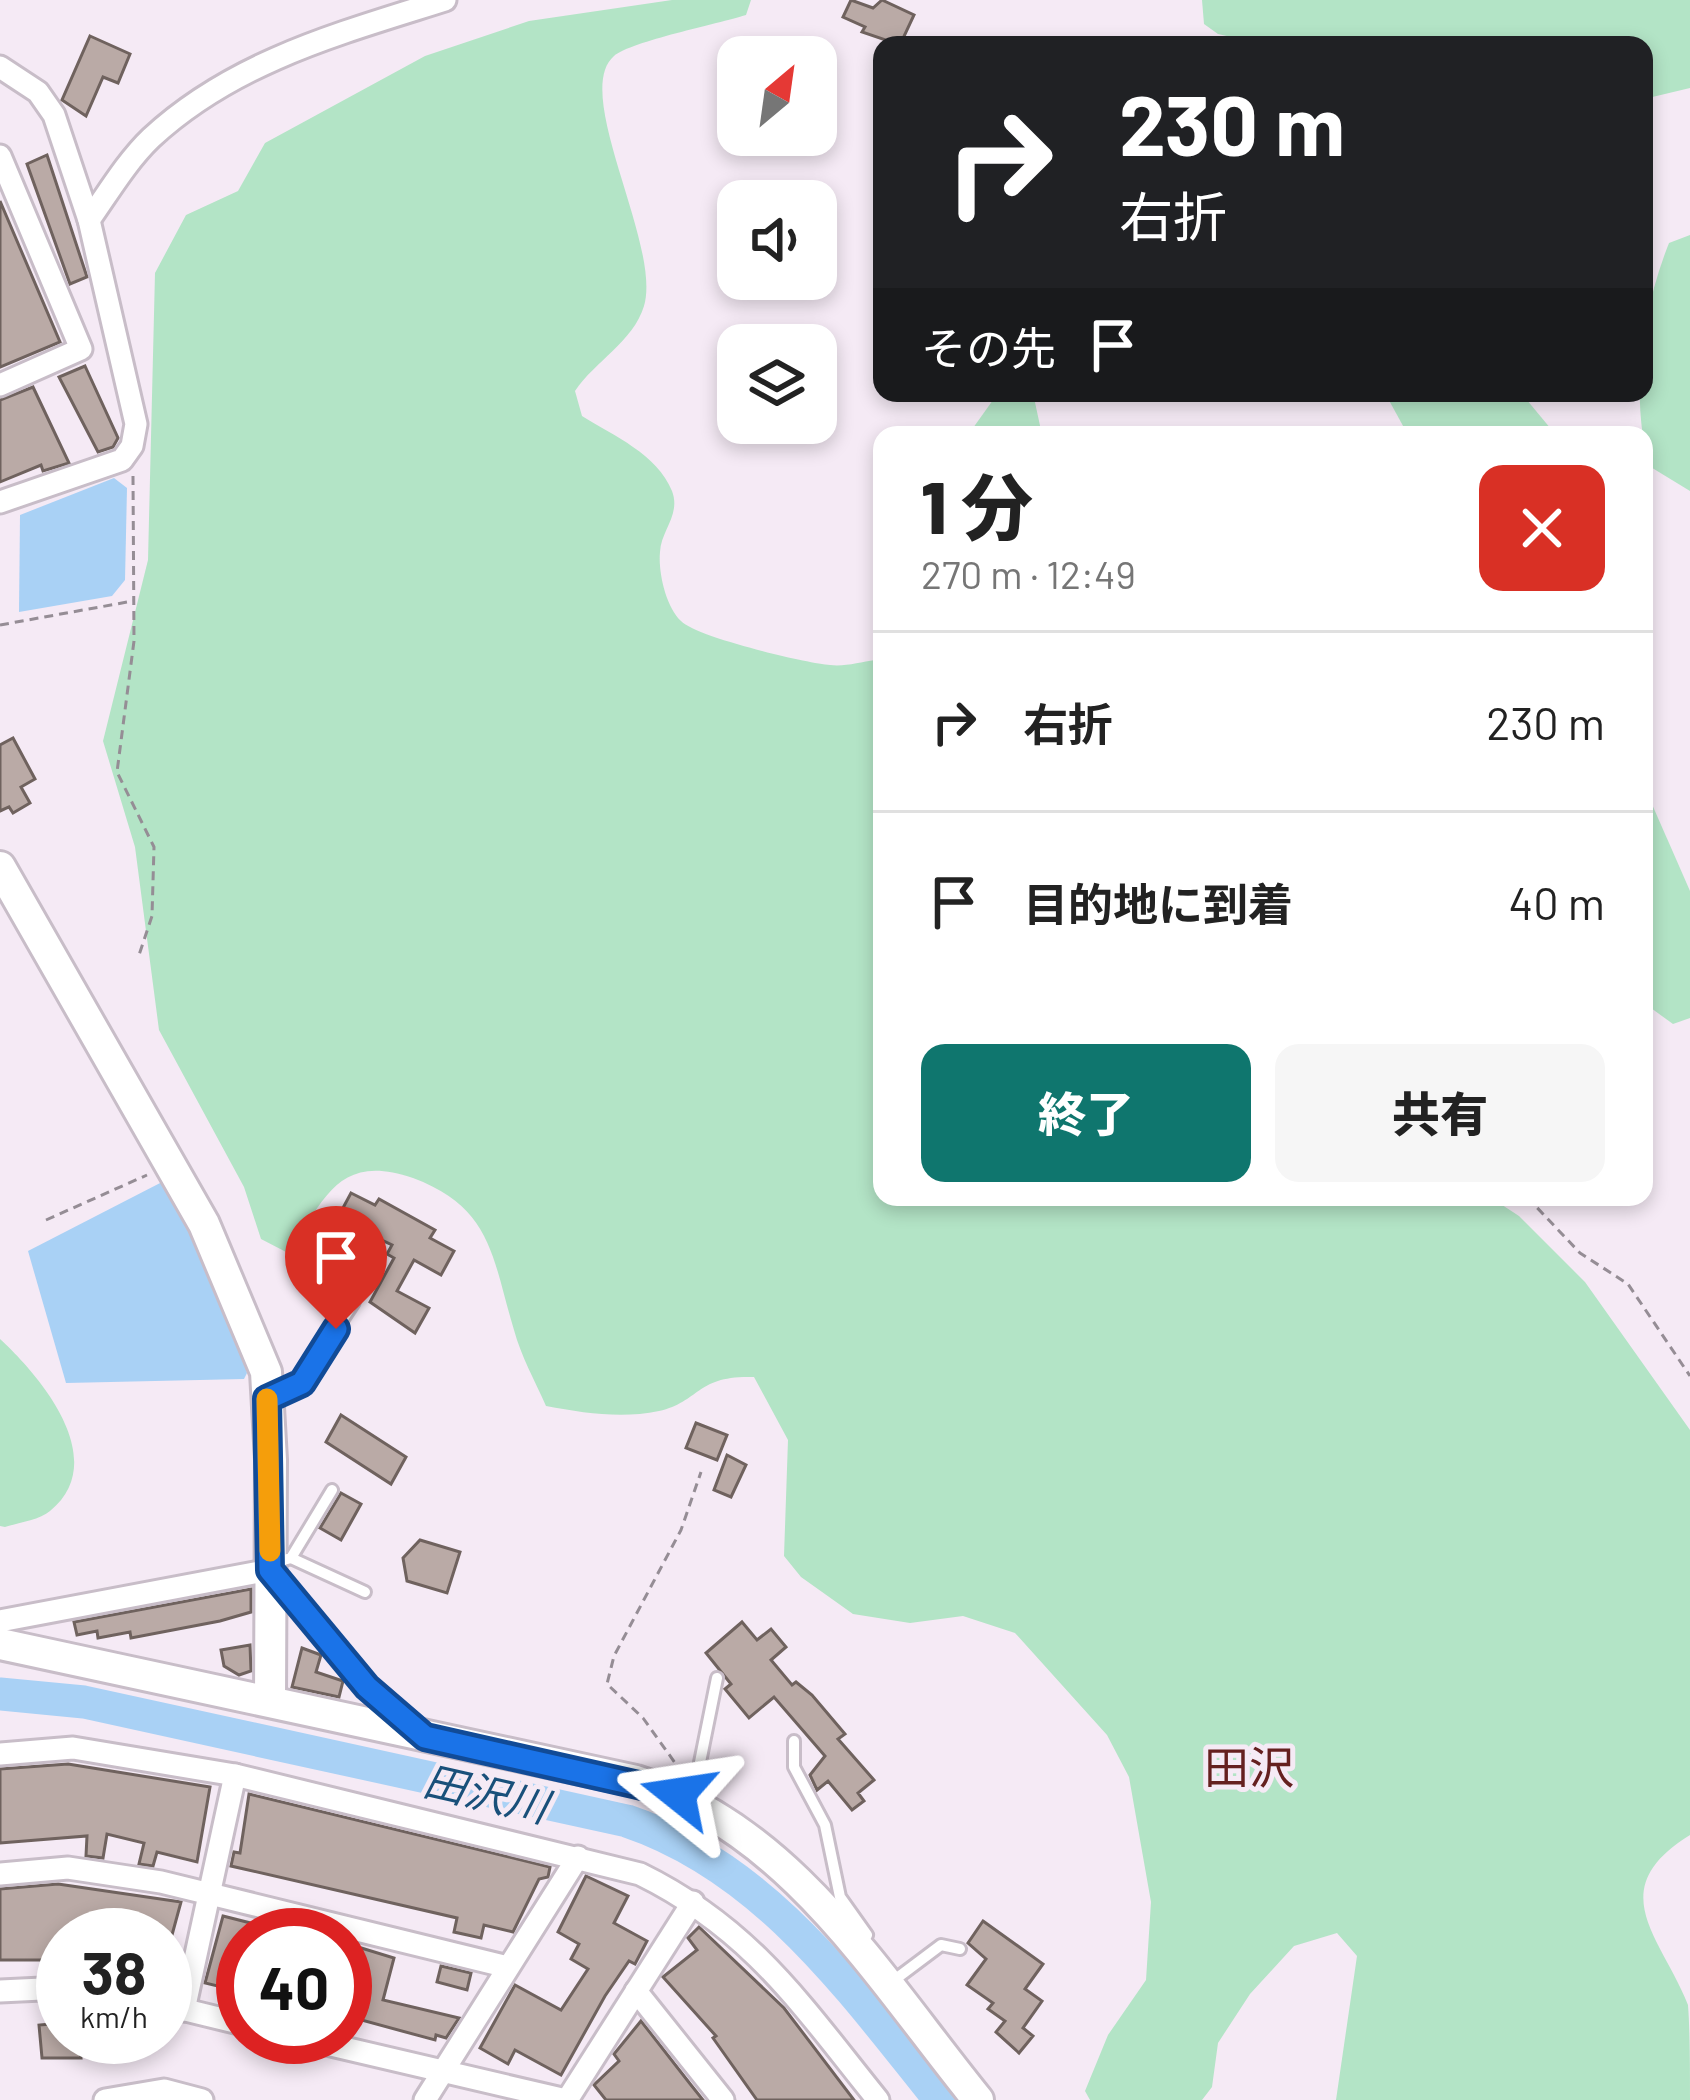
<!DOCTYPE html>
<html lang="ja">
<head>
<meta charset="utf-8">
<style>
  :root { --surface:#fff; --page:#f6f6f6; --text:#222; --muted:#767676; --line:#e0e0e0; --accent:#0f766e }
  body { margin:0; font-family:Barlow,"Noto Sans JP",sans-serif; background:var(--page); color:var(--text); height:100vh; display:flex; flex-direction:column; font-size:45px; white-space:nowrap }
  * { box-sizing:border-box; margin:0 }
  p { font-size:39px; color:var(--muted) }
  .icon { flex:none; width:66px; height:66px; fill:none; stroke:currentColor; stroke-width:2; stroke-linecap:round; stroke-linejoin:round }
  .map { position:relative; flex:1; overflow:hidden }
  .side { position:absolute; left:873px; top:426px; width:780px; height:780px; display:flex; flex-direction:column; background:var(--surface); border-radius:24px; box-shadow:0 6px 18px #0003 }
  .side>* { flex:none }
  .guide { position:absolute; left:873px; top:36px; width:780px; height:366px; border-radius:24px; box-shadow:0 6px 18px #0003; background:#202124; color:#fff; overflow:hidden }
  .needle { width:78px; rotate:29deg }
  .tools { position:absolute; left:717px; top:36px; display:grid; gap:24px }
  .tools a { display:grid; place-items:center; width:120px; height:120px; border-radius:24px; background:var(--surface); box-shadow:0 6px 18px #0003; font-size:60px }
  .speed { position:absolute; left:36px; top:1908px; display:flex; gap:24px; font-size:60px; font-weight:700; text-align:center }
  .speed>* { display:grid; place-content:center; width:156px; height:156px; border-radius:50%; background:var(--surface); box-shadow:0 6px 18px #0003; line-height:1 }
  .speed small { font-size:30px; font-weight:400 }
  .speed .limit { border:18px solid #d22; background:#fff; color:#111 }
  .pin { position:absolute; display:grid; place-items:center; width:102px; height:102px; color:#fff; margin:-123px -51px; border-radius:50% 50% 50% 0; rotate:-45deg; box-shadow:0 0 12px #0007 }
  .pin .icon { rotate:45deg }
  .me { position:absolute; width:132px; margin:-66px; rotate:285deg; stroke-linejoin:round; filter:drop-shadow(0 0 9px #0008) }
  .turn { display:flex; align-items:center; gap:42px; height:252px; padding:0 48px; font-size:54px }
  .turn .icon { width:156px; height:156px; stroke-width:2.5 }
  .turn b { display:block; font-size:84px; line-height:102px }
  .then { display:flex; align-items:center; height:114px; padding:0 48px; background:#0003; gap:24px; font-size:45px }
  .round { display:grid; place-items:center; flex:none; width:126px; height:126px; border-radius:24px; background:var(--page) }
  .head { display:flex; align-items:center; justify-content:space-between; height:204px; padding:0 48px }
  h1 { font-size:72px; font-weight:800; line-height:90px }
  .primary-button { display:flex; gap:24px; margin-top:auto; padding:24px 48px }
  .primary-button a { flex:1; height:138px; border-radius:24px; background:var(--accent); color:#fff; font-size:48px; font-weight:800; line-height:138px; text-align:center }
  .primary-button a+a { background:var(--page); color:var(--text) }
  ul { padding:0; list-style:none }
  li { display:flex; align-items:center; gap:36px; height:180px; padding:0 48px; border-top:3px solid var(--line) }
  li div { flex:1 }
  li b { display:block; font-size:45px }
  li em { font-style:normal }
  .map>svg:first-child { display:block }
</style>
</head>
<body>
<div class="map">
<svg width="1690" height="2100" viewBox="0 0 1690 2100">
  <rect width="100%" height="100%" fill="#f5eaf5"/>
  <!-- green -->
  <g fill="#b3e4c6">
    <path d="M672,0H751L746,15C718,24 632,41 614,56C571,93 662,245 644,306C633,342 595,361 575,391L582,416C614,436 657,454 672,491C681,515 661,530 660,552C658,572 666,607 681,621C696,637 805,663 830,665C844,667 861,662 875,660L882,651V1197H1490L1519,1216L1585,1282L1690,1430V1835C1601,1890 1662,1938 1688,2005C1690,2030 1690,2073 1690,2100H1336L1357,1956L1337,1933L1294,1946L1250,1994L1218,2043L1212,2087L1202,2100H1090L1085,2091L1108,2035L1146,1980L1151,1902L1129,1777L1107,1735L1015,1633L963,1616L910,1623L853,1614L801,1577L784,1556L788,1440L754,1377C696,1375 701,1401 659,1411C621,1419 584,1413 546,1406C535,1381 521,1356 514,1330C492,1258 493,1208 413,1178C338,1152 325,1199 288,1253L261,1239L244,1187L159,1030L135,847L103,741L148,560L155,273L186,215L238,191L265,143L425,56L529,21Z"/>
    <polygon points="1202,0 1690,0 1690,88 1644,99 1644,45 1266,45 1218,34 1204,24"/>
    <path d="M1690,235V491L1649,466C1631,398 1640,316 1669,243Z"/>
    <polygon points="998,393 1033,393 1042,435 968,435"/>
    <polygon points="1385,393 1521,393 1556,435 1408,435"/>
    <polygon points="1644,786 1690,891 1690,1018 1673,1024 1644,1003"/>
    <path d="M0,1339C40,1376 112,1460 50,1511C40,1520 17,1523 5,1527L0,1526Z"/>
  </g>
  <!-- water -->
  <g fill="#a9d1f5">
    <polygon points="114,478 127,488 125,580 112,596 19,612 20,515"/>
    <polygon points="164,1181 226,1290 247,1373 244,1379 66,1383 28,1251"/>
  </g>
  <g fill="none" stroke-linecap="round" stroke-linejoin="round">
    <!-- river -->
    <path stroke="#a9d1f5" stroke-width="33" d="M0,1694L84,1702L627,1821C766,1868 851,1990 940,2100"/>
  </g>
  <!-- building -->
  <g fill="#baaaa6" stroke="#6f625e" stroke-width="3">
    <polygon points="851,0 873,8 882,0 914,15 900,45 862,32 865,27 843,17"/>
    <polygon points="90,36 130,54 118,83 103,77 86,116 62,100"/>
    <polygon points="47,155 87,277 70,284 27,164"/>
    <polygon points="0,201 60,342 0,367"/>
    <polygon points="85,366 118,438 113,447 98,452 59,377"/>
    <polygon points="33,387 69,463 43,471 41,465 0,482 0,400"/>
    <polygon points="13,738 35,779 21,787 30,803 13,813 9,807 0,811 0,745"/>
    <polygon points="351,1193 375,1205 379,1199 435,1230 430,1238 454,1251 441,1275 414,1260 397,1291 429,1308 415,1333 370,1302 394,1258 387,1254 392,1245 337,1219"/>
    <polygon points="341,1415 406,1457 391,1484 326,1442"/>
    <polygon points="696,1423 727,1435 717,1460 686,1448"/>
    <polygon points="727,1455 746,1465 731,1497 714,1490"/>
    <polygon points="341,1493 361,1504 341,1540 320,1528"/>
    <polygon points="420,1540 460,1552 447,1593 407,1581 403,1558"/>
    <polygon points="251,1589 251,1612 220,1621 131,1638 130,1632 98,1638 97,1631 77,1635 74,1622"/>
    <polygon points="742,1622 757,1640 771,1629 786,1647 771,1660 792,1685 796,1682 812,1695 845,1734 838,1739 874,1780 858,1793 864,1801 852,1810 828,1781 817,1790 810,1775 825,1756 774,1697 749,1718 725,1689 731,1684 706,1653"/>
    <polygon points="250,1645 251,1671 239,1675 224,1666 221,1650"/>
    <polygon points="302,1648 321,1655 316,1672 343,1681 339,1697 292,1687"/>
    <polygon points="68,1764 210,1787 197,1862 157,1852 153,1866 139,1864 144,1843 107,1834 103,1858 86,1856 87,1836 0,1843 0,1769"/>
    <polygon points="249,1794 550,1867 548,1877 539,1879 513,1932 484,1925 481,1938 454,1932 457,1918 231,1866 234,1852 240,1853"/>
    <polygon points="586,1876 628,1896 614,1923 647,1941 635,1964 629,1961 605,1996 561,2075 515,2050 508,2064 480,2048 515,1985 561,2010 588,1969 571,1959 579,1944 558,1932"/>
    <polygon points="58,1884 181,1902 172,1935 144,1935 148,1919 110,1911 108,1927 79,1923 80,1935 63,1935 63,1960 0,1960 0,1889"/>
    <polygon points="223,1916 278,1930 277,1935 243,1935 234,1990 205,1983"/>
    <polygon points="983,1921 1043,1964 1025,1989 1042,2001 1023,2028 1033,2036 1019,2053 996,2032 1005,2021 988,2009 993,2003 967,1985 986,1959 968,1943"/>
    <polygon points="699,1927 784,2008 854,2100 757,2100 713,2038 716,2036 663,1977 697,1950 688,1938"/>
    <polygon points="345,1943 394,1958 383,2000 459,2018 446,2038 436,2035 435,2040 354,2018 357,2005 345,2003"/>
    <polygon points="441,1966 471,1973 467,1990 437,1982"/>
    <polygon points="641,2021 691,2085 703,2100 606,2100 594,2085 619,2061 614,2054"/>
    <polygon points="63,2023 63,2037 79,2037 81,2058 42,2058 39,2025"/>
  </g>
  <g fill="none" stroke-linecap="round" stroke-linejoin="round">
    <!-- lane casing -->
    <g stroke="#c8bdc8" stroke-width="16">
      <g id="lane">
        <polyline points="272,1397 301,1383 354,1302"/>
        <polyline points="291,1558 365,1592"/>
        <polyline points="273,1563 291,1558 332,1490"/>
        <polyline points="794,1741 794,1767 825,1825 840,1897 867,1935 862,1943"/>
        <polyline points="693,1797 717,1678"/>
        <polyline points="893,1981 941,1945 960,1949"/>
      </g>
    </g>
    <!-- street casing -->
    <g stroke="#c8bdc8" stroke-width="27">
      <g id="street">
        <polyline points="0,67 38,92 54,115 89,220 136,424 132,446 122,460 0,502"/>
        <polyline points="0,156 81,349 0,385"/>
        <path d="M89,220C108,193 127,161 151,138C234,61 341,33 445,0"/>
        <polyline points="0,1621 270,1570 367,1687 421,1732"/>
        <path d="M0,1754L73,1748L235,1775L640,1874C752,1929 802,2006 878,2100"/>
        <polyline points="0,1874 68,1868 161,1882 508,1967"/>
        <polyline points="0,1991 63,1988"/>
        <polyline points="636,1991 723,2100"/>
        <polyline points="165,2005 243,2024"/>
        <polyline points="184,2010 235,1775"/>
        <polyline points="297,2037 566,2100"/>
        <polyline points="105,2100 164,2090 202,2100"/>
        <polyline points="425,2100 578,1857"/>
        <polyline points="567,2100 693,1902"/>
      </g>
    </g>
    <!-- secondary casing -->
    <g stroke="#c8bdc8" stroke-width="36">
      <g id="secondary">
        <polyline points="0,867 204,1224 266,1372 271,1460 270,1701"/>
        <path d="M0,1644L636,1781C790,1827 881,1981 978,2100"/>
      </g>
    </g>
    <!-- path -->
    <g stroke="#958d95" stroke-width="3" stroke-dasharray="9 6" stroke-linecap="butt">
      <polyline points="133,476 134,641 117,772 154,847 152,916 138,958"/>
      <polyline points="0,625 133,601"/>
      <polyline points="1527,1197 1580,1253 1628,1284 1690,1376"/>
      <polyline points="46,1220 147,1175"/>
      <polyline points="683,1774 643,1718 607,1684 614,1656 681,1530 701,1472"/>
    </g>
    <!-- lane -->
    <use href="#lane" stroke="#fff" stroke-width="10"/>
    <!-- street -->
    <use href="#street" stroke="#fff" stroke-width="21"/>
    <!-- secondary -->
    <use href="#secondary" stroke="#fff" stroke-width="30"/>
  </g>
  <g fill="none" stroke-linecap="round" stroke-linejoin="round">
    <!-- route casing -->
    <g stroke="#114b97" stroke-width="30">
      <polyline id="route" points="336,1329 302,1383 267,1399 270,1570 367,1687 425,1737 678,1794"/>
    </g>
    <!-- route -->
    <use href="#route" stroke="#1a73e8" stroke-width="21"/>
    <!-- slow -->
    <polyline stroke="#f59e0b" stroke-width="21" points="267,1399 270,1551"/>
  </g>
  <g text-anchor="middle" stroke-width="10" stroke-linejoin="round" paint-order="stroke">
    <!-- water labels -->
    <g font-size="42" font-style="italic" fill="#19507a" stroke="#f5eaf5">
      <text transform="translate(486 1794) rotate(13)" y="15">田沢川</text>
    </g>
    <!-- quarter labels -->
    <g font-size="45" fill="#65201f" stroke="#f5eaf5">
      <text x="1249" y="1784">田沢</text>
    </g>
  </g>
</svg>
<div class="tools">
<a><svg class="needle" viewBox="-14 -14 28 28"><path d="M0-13l5 13h-10z" fill="#e53935"/><path d="M0 13l5-13h-10z" fill="#767676"/></svg></a>
<a><svg class="icon" aria-label="sound" viewBox="0 0 24 24"><path d="M4 9h4l5-4v14l-5-4H4zM17 9q2 3 0 6"/></svg></a>
<a><svg class="icon" aria-label="layers" viewBox="0 0 24 24"><path d="M12 4l9 5-9 5-9-5zM3 14l9 5 9-5"/></svg></a>
</div>
<div class="speed"><div>38<small>km/h</small></div><div class="limit">40</div></div>
<div class="pin" style="left:336px;top:1329px;background:#d93025"><svg class="icon" aria-label="arrive" viewBox="0 0 24 24"><path d="M6 21V4h12l-3 4 3 4H6"/></svg></div>
<svg class="me" style="left:678px;top:1794px" viewBox="-20 -20 40 40"><path d="M0-17L14 15 0 8-14 15z" fill="#1a73e8" stroke="#fff" stroke-width="4"/></svg>
<div class="guide">
<div class="turn"><svg class="icon" aria-label="right" viewBox="0 0 24 24"><path d="M7 20v-9h11M14 6l5 5-5 5"/></svg><div><b>230 m</b>右折</div></div>
<div class="then">その先<svg class="icon" aria-label="arrive" viewBox="0 0 24 24"><path d="M6 21V4h12l-3 4 3 4H6"/></svg></div>
</div>
<section class="side">
<div class="head"><div><h1>1 分</h1><p>270 m · 12:49</p></div><a class="round" style="background:#d93025;color:#fff"><svg class="icon" aria-label="close" viewBox="0 0 24 24"><path d="M6 6l12 12M18 6L6 18"/></svg></a></div>
<ul>
<li><svg class="icon" aria-label="right" viewBox="0 0 24 24"><path d="M7 20v-9h11M14 6l5 5-5 5"/></svg><div><b>右折</b></div><em>230 m</em></li>
<li><svg class="icon" aria-label="arrive" viewBox="0 0 24 24"><path d="M6 21V4h12l-3 4 3 4H6"/></svg><div><b>目的地に到着</b></div><em>40 m</em></li>
</ul>
<div class="primary-button"><a>終了</a><a>共有</a></div>
</section>
</div>
</body>
</html>
